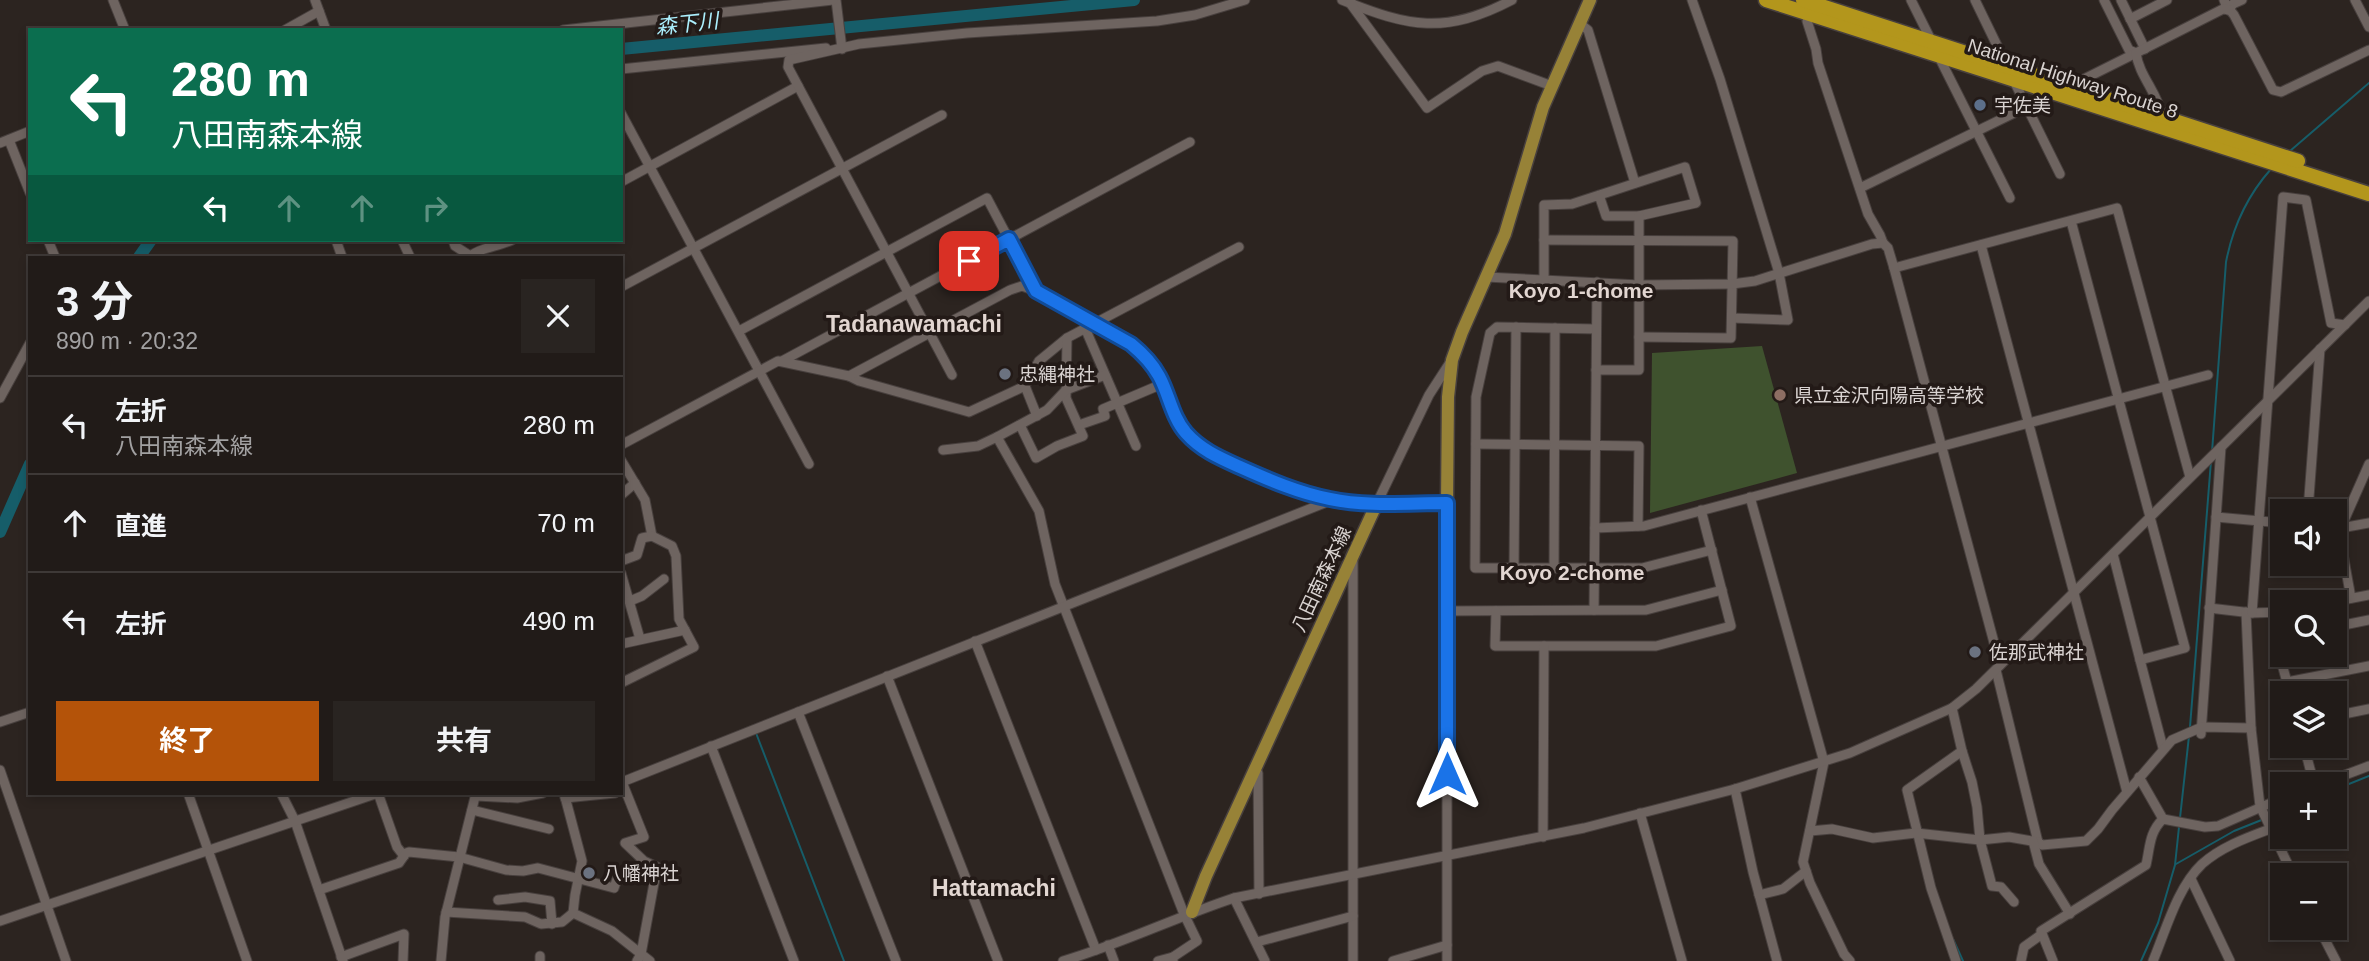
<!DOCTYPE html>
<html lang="ja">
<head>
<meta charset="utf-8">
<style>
  :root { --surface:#211b18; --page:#292421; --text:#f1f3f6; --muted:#a2a1a2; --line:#3e3937; --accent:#b45309 }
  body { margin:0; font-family:Arial,"Noto Sans JP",sans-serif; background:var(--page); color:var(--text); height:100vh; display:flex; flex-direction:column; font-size:26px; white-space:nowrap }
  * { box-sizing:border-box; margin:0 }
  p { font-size:23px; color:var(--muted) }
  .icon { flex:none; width:38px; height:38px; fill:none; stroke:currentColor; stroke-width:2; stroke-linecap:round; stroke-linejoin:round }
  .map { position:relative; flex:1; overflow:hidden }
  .details { position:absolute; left:28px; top:256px; width:595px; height:539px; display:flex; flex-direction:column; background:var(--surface); border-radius:0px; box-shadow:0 4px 10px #0003,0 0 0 2px var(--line) }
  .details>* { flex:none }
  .top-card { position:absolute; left:28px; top:28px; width:595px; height:214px; border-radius:0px; box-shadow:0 4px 10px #0003,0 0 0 2px var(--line); background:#0b6e4f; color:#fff; overflow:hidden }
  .buttons { position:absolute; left:2270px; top:499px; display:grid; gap:14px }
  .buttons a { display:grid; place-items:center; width:77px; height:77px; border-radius:0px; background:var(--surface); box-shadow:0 4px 10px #0003,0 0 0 2px var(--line); font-size:35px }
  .pin { position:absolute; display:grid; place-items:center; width:60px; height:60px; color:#fff; margin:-30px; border-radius:14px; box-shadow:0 4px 10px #0006 }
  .me { position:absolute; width:77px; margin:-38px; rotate:0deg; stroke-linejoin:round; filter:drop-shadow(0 0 5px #0008) }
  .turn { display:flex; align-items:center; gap:24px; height:147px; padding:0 28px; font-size:32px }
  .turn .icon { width:91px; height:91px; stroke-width:2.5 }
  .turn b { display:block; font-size:49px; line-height:60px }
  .lanes { display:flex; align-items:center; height:66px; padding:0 28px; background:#0003; justify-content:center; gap:35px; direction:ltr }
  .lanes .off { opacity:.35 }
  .round { display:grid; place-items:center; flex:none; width:74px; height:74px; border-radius:0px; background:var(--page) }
  .overview { display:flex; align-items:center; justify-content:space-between; height:119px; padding:0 28px }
  h1 { font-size:42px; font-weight:700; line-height:52px }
  .primary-button { display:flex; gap:14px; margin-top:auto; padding:14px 28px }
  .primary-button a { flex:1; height:80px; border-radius:0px; background:var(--accent); color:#fff; font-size:28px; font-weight:700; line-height:80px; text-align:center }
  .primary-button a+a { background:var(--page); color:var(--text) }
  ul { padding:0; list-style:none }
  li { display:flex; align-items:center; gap:21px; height:98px; padding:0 28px; border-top:2px solid var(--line) }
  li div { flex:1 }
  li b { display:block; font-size:26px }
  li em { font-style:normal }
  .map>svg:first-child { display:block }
</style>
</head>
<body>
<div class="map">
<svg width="2369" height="961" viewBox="0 0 2369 961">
  <rect width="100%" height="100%" fill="#2c2420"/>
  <!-- green -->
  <polygon fill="#3f522e" points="1762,346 1797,473 1650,513 1652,353"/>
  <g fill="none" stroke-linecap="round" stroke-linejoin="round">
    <!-- stream -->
    <g stroke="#165d69" stroke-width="2">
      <polyline points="2290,151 2369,83"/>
      <path d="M2212,452L2226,262C2233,226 2247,196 2271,169"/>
      <polyline points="2190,727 2211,461"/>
      <polyline points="756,733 844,961"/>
      <polyline points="2334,790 2369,776"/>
      <polyline points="2269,817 2282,812"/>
      <polyline points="2180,818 2189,736"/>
      <polyline points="2176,864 2234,831 2264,819"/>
      <polyline points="1953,939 1963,961"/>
      <polyline points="2141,961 2158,923 2175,865 2179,827"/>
    </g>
    <!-- river -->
    <g stroke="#165d69" stroke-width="12">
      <polyline points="621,49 1134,0"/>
      <polyline points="139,257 151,240"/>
      <polyline points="0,532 30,464"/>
    </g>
    <!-- minor casing -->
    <g stroke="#48403e" stroke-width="11">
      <g id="minor">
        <polyline points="113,0 125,30"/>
        <polyline points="315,0 326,30"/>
        <polyline points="836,0 842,49"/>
        <path d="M1342,0C1409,27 1445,35 1512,0"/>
        <polyline points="1351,0 1350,3 1427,108 1482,71 1498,66 1552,86"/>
        <polyline points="1692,0 1720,79 1779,273 1788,320 1732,318"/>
        <polyline points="1911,0 1932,42"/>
        <polyline points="1975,0 2007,66"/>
        <polyline points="2104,0 2129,50 2136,53"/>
        <polyline points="2121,0 2145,49"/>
        <polyline points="2224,0 2228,10 2233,4 2242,0"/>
        <polyline points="2355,0 2369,27"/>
        <polyline points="2130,19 2167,0"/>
        <polyline points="1807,21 1816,49 1818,63 1868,214 1880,235 1883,243"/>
        <polyline points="1579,23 1588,30 1635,183"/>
        <polyline points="285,30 319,11"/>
        <polyline points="563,30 833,0"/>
        <polyline points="1938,55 2010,198"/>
        <polyline points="621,69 826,48"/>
        <polyline points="2013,79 2060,174"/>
        <polyline points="2080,81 2136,53"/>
        <polyline points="621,113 809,464"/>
        <path d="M2162,116C2158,93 2139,76 2136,53L2223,9L2230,10L2234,15L2273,90L2281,92L2369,50"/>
        <polyline points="9,140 30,193"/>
        <polyline points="0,143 30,131"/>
        <polyline points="621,182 798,86"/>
        <polyline points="1860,188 2045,98"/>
        <polyline points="2071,221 2185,648 2140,660 2113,554"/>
        <polyline points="48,240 55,257"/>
        <polyline points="336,240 342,257"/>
        <polyline points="402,240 410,257"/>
        <polyline points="453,240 455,246 472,257"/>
        <polyline points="1544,240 1733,241 1731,338 1639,337"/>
        <polyline points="1981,245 2127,792"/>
        <path d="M472,255C480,248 500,246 512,240"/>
        <polyline points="1894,268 2117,208 2190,477"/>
        <polyline points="1486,277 1639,285 1732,284 1755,281 1872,244 1883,243 1888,248 1894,268 2000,665"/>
        <polyline points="1544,280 1544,205 1572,204 1685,167 1696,203 1639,216 1606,216 1599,195"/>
        <polyline points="621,287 942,115"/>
        <polyline points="1085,328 1136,446"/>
        <polyline points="1596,329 1497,327 1490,333 1476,397 1475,568 1642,568 1712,550"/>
        <polyline points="739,331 987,198 1036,291"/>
        <polyline points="782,361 1190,142"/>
        <polyline points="1596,370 1639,370 1639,216"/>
        <polyline points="952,375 788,67 789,60 859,44 967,33 1157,21 1195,15 1245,0"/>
        <polyline points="849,376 859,381 969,412 1025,386 1039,361 1067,338 1239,247"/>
        <polyline points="1025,386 1037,416"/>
        <polyline points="0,398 30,343"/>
        <polyline points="1020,425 1036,458 1057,446 1083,436 1066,398 1067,338"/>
        <polyline points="1079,425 1105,416 1103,409 1162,384"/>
        <polyline points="997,437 1039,511 1055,584 1184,914 1197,941 1173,957 1173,961"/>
        <polyline points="1476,444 1639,446 1638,526"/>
        <path d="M621,445L778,361L849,376L1010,290L1022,286L1036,291L1131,344C1166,373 1161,400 1184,430C1208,462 1290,490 1329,499C1344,502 1361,502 1377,503L1429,395L1451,361"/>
        <polyline points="943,450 978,446 997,437 1047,410 1066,390 1105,375"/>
        <polyline points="621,460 645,500 652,536 642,538 637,555 621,561"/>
        <polyline points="621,495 635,483"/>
        <polyline points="1750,497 1824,762 1803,862 1810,883 1844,954 1850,961"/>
        <polyline points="2308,511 2320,349"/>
        <polyline points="2216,517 2282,523"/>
        <polyline points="1595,528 1644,526 2208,375"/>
        <polyline points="2341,528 2369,523"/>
        <polyline points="1353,562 1353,961"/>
        <polyline points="1514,568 1516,327"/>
        <polyline points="1554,568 1555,328"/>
        <polyline points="621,573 640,639"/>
        <polyline points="2351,598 2339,532 2369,464"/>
        <polyline points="630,601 642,596 664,579"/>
        <polyline points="2332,602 2369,595"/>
        <polyline points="2209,608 2252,613 2282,612"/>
        <polyline points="1594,610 1597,282"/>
        <polyline points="1447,611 1646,610 1722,590"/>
        <polyline points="1496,611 1495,646 1656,646 1731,626 1701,510"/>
        <polyline points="2246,612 2251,728 2260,806 2293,875"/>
        <polyline points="2252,613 2283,197 2306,200 2331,323 2345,325"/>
        <polyline points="2334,627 2369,620"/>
        <polyline points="2282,637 2275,639 2290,693"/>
        <polyline points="975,641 1096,950"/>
        <polyline points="621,644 685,630"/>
        <polyline points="2140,660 2163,748"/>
        <polyline points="1996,670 2038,842"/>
        <polyline points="887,676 998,961"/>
        <polyline points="2287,682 2369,666"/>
        <polyline points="621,683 694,647 679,619 676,556 672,546 652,536"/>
        <polyline points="1952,708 1962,751 1907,790 1931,888 1956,961"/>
        <polyline points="798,712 896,961"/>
        <polyline points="2334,716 2369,709"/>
        <polyline points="0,722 30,712"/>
        <polyline points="2201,734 2221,447"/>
        <polyline points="711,746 794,961"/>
        <polyline points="2304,746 2314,784"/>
        <polyline points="1962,751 1972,782 1977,807 1980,840 1992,886 2001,887 2014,902"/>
        <polyline points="0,770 66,961"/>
        <polyline points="1254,770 1258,773 1259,894"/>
        <polyline points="2139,777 2163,819"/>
        <polyline points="2321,784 2369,766"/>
        <polyline points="1735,789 1753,872 1777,961"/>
        <polyline points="188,793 247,961"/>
        <polyline points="281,793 295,821 343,961"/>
        <polyline points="378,793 397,847 404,856"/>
        <polyline points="564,793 582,861 575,895 573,913 612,931 650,961"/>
        <polyline points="476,796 517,798 543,793"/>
        <polyline points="565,798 615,793"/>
        <polyline points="472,810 549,829"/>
        <polyline points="1640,813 1682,961"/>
        <polyline points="1810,831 1832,829 1873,838 1916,833 1980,840 2009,837 2038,842 2042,845 2086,841 2098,829 2112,810 2172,740 2202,727 2251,728"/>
        <polyline points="1543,837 1544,646"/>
        <polyline points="2033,841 2039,864 2070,914"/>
        <polyline points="2191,879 2230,961"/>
        <polyline points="319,890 399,863 406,853 409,852 459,857 506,870 523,871 538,868 614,888 617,879"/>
        <polyline points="1759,895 1783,889 1806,871"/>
        <polyline points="1234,898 1265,961"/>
        <polyline points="498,900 525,897 550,901 552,924"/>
        <polyline points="446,912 525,917 541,924 562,922 573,913"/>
        <polyline points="0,921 378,793"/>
        <polyline points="2319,928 2336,961"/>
        <polyline points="1257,942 1353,916"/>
        <polyline points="1108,945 1114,961"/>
        <polyline points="540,956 540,961"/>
        <polyline points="341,957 404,934 403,961"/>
        <polyline points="441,961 445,917 476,793"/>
        <polyline points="637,961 641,954 657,867 644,861 625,843 644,837 622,782 1332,500"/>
        <path d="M1063,961C1121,944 1176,917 1234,898L1584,828L1735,789L1850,753L1952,708L1976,689L2369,301"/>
        <polyline points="1158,961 1173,957"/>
        <polyline points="1393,961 1447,945"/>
        <polyline points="1447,961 1447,503"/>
        <polyline points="2021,961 2024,947 2042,934"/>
        <path d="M2053,961L2041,931L2146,865C2150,848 2149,832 2163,819L2205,827L2218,826L2282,798"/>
        <path d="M2153,961C2166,930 2177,888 2202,864C2221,847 2246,838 2270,829"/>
      </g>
    </g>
    <!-- major casing -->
    <g stroke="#48403e" stroke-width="15">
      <polyline id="major" points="1192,912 1206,876 1377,503 1447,503 1448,397 1452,360 1462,332 1505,234 1543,107 1590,0"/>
    </g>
    <!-- highway casing -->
    <g stroke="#48403e" stroke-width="17">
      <g id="highway">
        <polyline points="1766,0 2369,194"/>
        <polyline points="1803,0 2298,161"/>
      </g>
    </g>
    <!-- minor -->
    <use href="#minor" stroke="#6e6460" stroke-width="9"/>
    <!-- major -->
    <use href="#major" stroke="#978237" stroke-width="12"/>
    <!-- highway -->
    <use href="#highway" stroke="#b3961c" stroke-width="14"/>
  </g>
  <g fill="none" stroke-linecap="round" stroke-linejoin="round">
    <!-- route casing -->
    <g stroke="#114b97" stroke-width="18">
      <path id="route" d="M969,261L1009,239L1036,291L1131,344C1142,353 1152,363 1159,376C1169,394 1172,417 1186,433C1201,450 1220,458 1240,467C1269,480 1299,493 1330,499C1367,507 1409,503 1447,503V774"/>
    </g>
    <!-- route -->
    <use href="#route" stroke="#1a73e8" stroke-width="12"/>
  </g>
  <!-- markers -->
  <circle fill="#5c6f8a" stroke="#231a17" stroke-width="2.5" cx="1980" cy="105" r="7"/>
  <g fill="#6b7280" stroke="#231a17" stroke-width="2.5">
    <circle cx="1005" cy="374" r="7"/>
    <circle cx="1975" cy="652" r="7"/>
    <circle cx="589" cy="873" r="7"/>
  </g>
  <circle fill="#8d6e63" stroke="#231a17" stroke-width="2.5" cx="1780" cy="395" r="7"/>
  <g text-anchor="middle" stroke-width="7" stroke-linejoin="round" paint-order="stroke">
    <!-- street labels -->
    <g font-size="19" fill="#d9d3d1" stroke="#231a17">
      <text transform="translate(2073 78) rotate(18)" y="7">National Highway Route 8</text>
      <text transform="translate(1321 579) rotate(-65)" y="7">八田南森本線</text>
    </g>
    <!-- poi labels -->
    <g font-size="19" fill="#d9d3d1" stroke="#231a17" text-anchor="start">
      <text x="1994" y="112">宇佐美</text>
      <text x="1019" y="381">忠縄神社</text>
      <text x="1794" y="402">県立金沢向陽高等学校</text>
      <text x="1989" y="659">佐那武神社</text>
      <text x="603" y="880">八幡神社</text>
    </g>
    <!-- water labels -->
    <g font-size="21" font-style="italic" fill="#acf0fe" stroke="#231a17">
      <text transform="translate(687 24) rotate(-6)" y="7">森下川</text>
    </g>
    <!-- neighbourhood labels -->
    <g font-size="21" font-weight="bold" fill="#e2d6d1" stroke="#231a17">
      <text x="1581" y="298">Koyo 1-chome</text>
      <text x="1572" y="580">Koyo 2-chome</text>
    </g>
    <!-- quarter labels -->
    <g font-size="23" font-weight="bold" fill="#e2d6d1" stroke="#231a17">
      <text x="914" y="332">Tadanawamachi</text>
      <text x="994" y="896">Hattamachi</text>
    </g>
  </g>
</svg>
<div class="buttons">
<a><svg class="icon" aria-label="sound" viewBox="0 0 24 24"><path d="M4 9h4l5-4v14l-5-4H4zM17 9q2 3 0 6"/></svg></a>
<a><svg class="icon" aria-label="search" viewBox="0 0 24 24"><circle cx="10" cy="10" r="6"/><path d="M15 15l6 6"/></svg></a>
<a><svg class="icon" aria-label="layers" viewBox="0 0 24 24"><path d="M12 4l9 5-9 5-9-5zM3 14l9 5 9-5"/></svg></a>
<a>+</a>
<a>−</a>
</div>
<div class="pin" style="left:969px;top:261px;background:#d93025"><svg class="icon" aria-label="arrive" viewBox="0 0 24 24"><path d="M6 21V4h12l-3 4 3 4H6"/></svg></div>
<svg class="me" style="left:1447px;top:774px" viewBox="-20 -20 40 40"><path d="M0-17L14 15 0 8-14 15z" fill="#1a73e8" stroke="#fff" stroke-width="4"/></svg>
<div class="top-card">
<div class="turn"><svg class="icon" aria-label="left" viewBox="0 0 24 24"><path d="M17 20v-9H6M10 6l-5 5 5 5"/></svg><div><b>280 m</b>八田南森本線</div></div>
<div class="lanes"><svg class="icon" aria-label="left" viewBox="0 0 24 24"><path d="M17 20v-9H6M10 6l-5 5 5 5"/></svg><svg class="icon off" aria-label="ahead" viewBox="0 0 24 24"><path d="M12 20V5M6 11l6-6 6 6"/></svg><svg class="icon off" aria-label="ahead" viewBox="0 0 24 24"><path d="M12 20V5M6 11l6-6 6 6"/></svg><svg class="icon off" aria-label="right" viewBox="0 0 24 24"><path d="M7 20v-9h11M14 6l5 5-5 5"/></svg></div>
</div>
<section class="details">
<div class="overview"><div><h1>3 分</h1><p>890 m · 20:32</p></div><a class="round"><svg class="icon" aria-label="close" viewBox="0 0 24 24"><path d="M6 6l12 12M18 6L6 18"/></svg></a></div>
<ul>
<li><svg class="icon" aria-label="left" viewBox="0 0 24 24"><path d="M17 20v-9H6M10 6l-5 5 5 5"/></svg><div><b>左折</b><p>八田南森本線</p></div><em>280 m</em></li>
<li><svg class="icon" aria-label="ahead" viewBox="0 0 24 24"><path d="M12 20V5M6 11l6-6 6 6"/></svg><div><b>直進</b></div><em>70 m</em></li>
<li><svg class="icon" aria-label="left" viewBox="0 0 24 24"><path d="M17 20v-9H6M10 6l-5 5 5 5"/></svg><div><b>左折</b></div><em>490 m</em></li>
</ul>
<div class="primary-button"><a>終了</a><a>共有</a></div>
</section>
</div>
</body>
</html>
